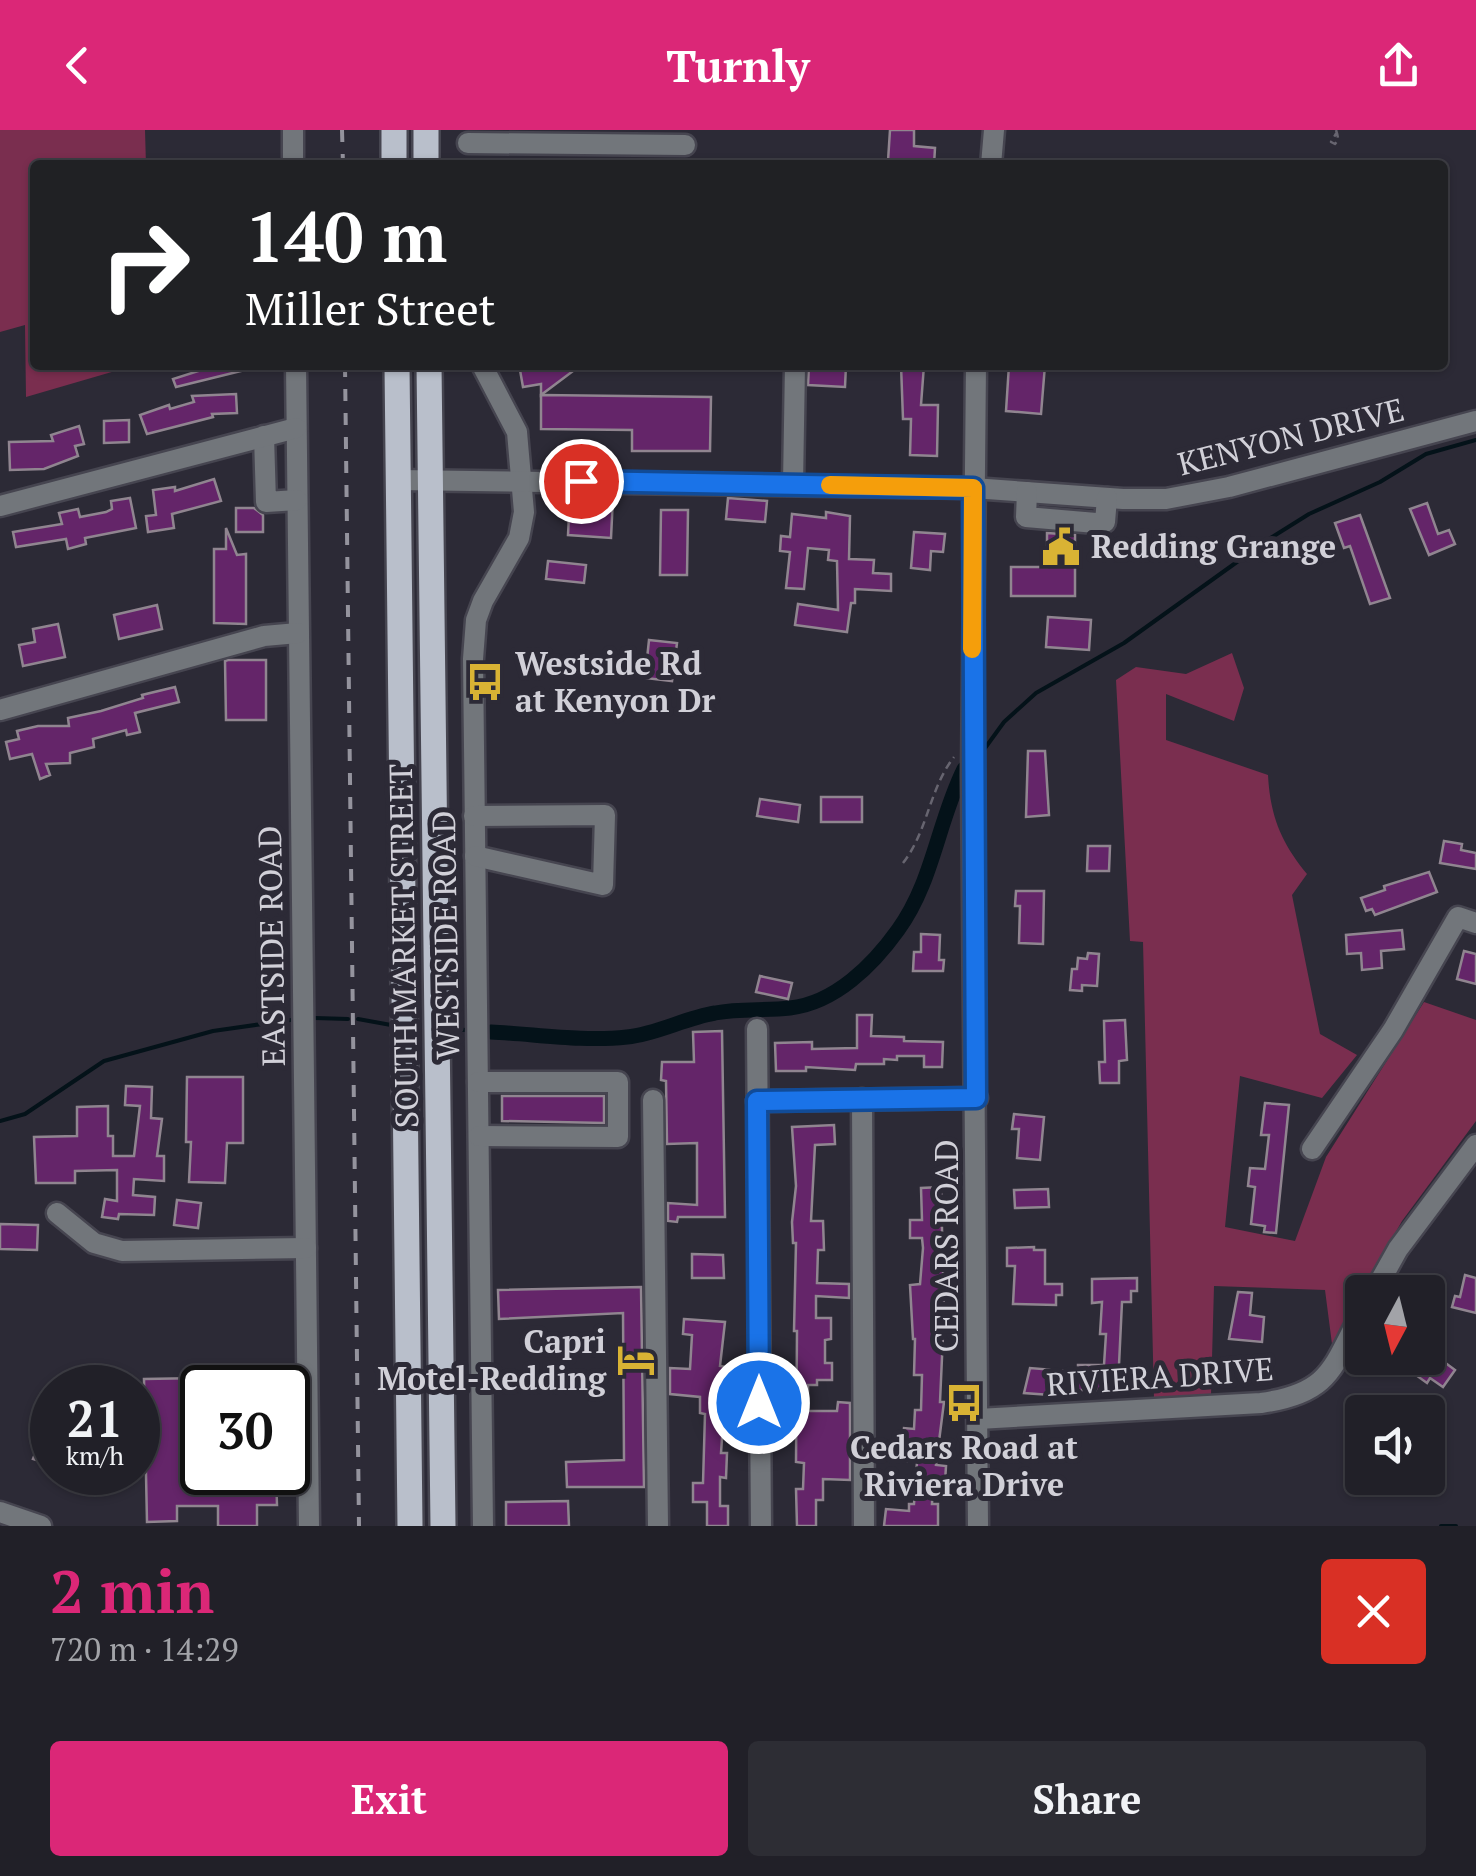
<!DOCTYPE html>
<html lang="en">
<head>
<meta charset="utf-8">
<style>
  :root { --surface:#212028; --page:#2d2d34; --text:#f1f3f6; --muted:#a2a3a8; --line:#3e3e45; --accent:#db2777 }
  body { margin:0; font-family:"PT Serif",serif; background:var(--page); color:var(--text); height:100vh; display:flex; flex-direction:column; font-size:38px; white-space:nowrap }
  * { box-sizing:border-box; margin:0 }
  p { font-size:32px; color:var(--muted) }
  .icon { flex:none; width:55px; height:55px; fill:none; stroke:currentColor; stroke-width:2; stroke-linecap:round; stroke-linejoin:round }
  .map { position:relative; height:1396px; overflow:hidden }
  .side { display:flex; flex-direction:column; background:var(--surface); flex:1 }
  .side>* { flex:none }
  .top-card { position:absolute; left:30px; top:30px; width:1418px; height:210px; border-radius:10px; box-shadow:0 2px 8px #0004,0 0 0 2px var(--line); background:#202124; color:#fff; overflow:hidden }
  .needle { width:65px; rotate:187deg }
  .controls { position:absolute; left:1345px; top:1145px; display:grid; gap:20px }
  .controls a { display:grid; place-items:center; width:100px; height:100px; border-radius:10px; background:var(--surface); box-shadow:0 2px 8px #0004,0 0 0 2px var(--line); font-size:50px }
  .speed { position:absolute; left:30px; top:1235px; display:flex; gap:20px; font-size:50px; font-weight:700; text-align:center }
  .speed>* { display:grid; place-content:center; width:130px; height:130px; border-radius:50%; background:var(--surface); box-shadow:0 2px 8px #0004,0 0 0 2px var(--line); line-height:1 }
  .speed small { font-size:25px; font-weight:400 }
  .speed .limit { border:5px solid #111; border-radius:15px; background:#fff; color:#111 }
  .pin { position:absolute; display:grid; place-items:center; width:85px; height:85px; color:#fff; margin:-42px; border:5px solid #fff; border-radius:50%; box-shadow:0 2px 10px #0007 }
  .me { position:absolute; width:110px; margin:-55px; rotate:0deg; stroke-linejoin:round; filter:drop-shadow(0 0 8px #0008) }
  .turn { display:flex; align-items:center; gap:35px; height:210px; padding:0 50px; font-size:45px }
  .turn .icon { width:130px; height:130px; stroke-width:2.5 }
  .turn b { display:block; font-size:70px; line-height:85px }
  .round { display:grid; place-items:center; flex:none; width:105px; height:105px; border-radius:10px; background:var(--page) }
  .head { display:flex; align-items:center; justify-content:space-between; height:170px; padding:0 50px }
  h1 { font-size:60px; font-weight:700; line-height:75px; color:var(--accent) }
  .button { display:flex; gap:20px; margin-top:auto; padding:20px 50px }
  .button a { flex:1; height:115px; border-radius:10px; background:var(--accent); color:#fff; font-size:40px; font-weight:700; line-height:115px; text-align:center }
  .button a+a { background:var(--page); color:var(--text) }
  header { display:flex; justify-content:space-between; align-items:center; height:130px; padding:0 50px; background:var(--accent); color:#fff; font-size:45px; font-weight:700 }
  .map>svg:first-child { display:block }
</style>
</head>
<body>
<header><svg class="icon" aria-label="back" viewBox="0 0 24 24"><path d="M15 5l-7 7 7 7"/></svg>Turnly<svg class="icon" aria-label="share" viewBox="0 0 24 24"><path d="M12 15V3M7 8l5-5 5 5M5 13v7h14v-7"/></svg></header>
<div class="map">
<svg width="1476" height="1396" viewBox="0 0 1476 1396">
  <rect width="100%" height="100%" fill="#2c2a36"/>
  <!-- green -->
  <g fill="#7a2e4f">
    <polygon points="0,0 145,0 146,35 35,35 35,235 121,235 122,239 26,267 25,195 0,202"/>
    <path d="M1232,523L1244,558L1234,591L1166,564V610L1268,645C1270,685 1281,713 1307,744L1292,765L1320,904L1357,925L1322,968L1240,946L1225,1097L1295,1111L1326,1027L1424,872L1476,890V991L1402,1091L1332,1214L1325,1160L1214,1156L1211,1265L1154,1269L1143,812L1130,811L1116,550L1136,537L1186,544Z"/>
  </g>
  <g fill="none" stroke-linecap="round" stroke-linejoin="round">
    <!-- stream -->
    <g stroke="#041219" stroke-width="4">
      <polyline points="980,625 1004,592 1036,563 1124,513 1269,409 1309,384 1380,352 1426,324 1476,310"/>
      <polyline points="315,888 348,889"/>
      <polyline points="358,889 391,895"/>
      <polyline points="450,899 467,900"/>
      <polyline points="0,991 25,984 104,931 213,901 290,890"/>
      <polyline points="1441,1396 1456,1396"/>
    </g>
    <!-- canal -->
    <path stroke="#041219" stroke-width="15" d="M491,902C535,904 583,912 627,907C657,904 685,888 715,883C740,878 765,881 790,878C835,873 873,835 898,800C933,752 938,691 964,639"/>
  </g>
  <!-- building -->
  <g fill="#642569" stroke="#908590" stroke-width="2.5">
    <polygon points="890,0 914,0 914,16 935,18 934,35 888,31"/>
    <polygon points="217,235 249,235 249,239 176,257 173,249"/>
    <polygon points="556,235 581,235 541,265 541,254 523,257 520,240"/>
    <polygon points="809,235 846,235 845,257 808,255"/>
    <polygon points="901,235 924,235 921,275 938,275 937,326 910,325 911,289 903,289"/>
    <polygon points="1009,235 1045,235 1041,284 1006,281"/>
    <polygon points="236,264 237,283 212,284 213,287 147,304 140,285 169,275 170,279 194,272 192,266"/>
    <polygon points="541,265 711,267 710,321 632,321 632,300 541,299"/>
    <polygon points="129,290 129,312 104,313 104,291"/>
    <polygon points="79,296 84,314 75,316 78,326 44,339 10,340 9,312 53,311 51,305"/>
    <polygon points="214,349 221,371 172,384 174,398 148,402 146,386 156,385 153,360 175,357 175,361"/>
    <polygon points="570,366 613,367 611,408 568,405"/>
    <polygon points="130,368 136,398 85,408 86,414 68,419 66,409 16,417 13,402 62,394 59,383 78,379 80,387 106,382 112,379 111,371"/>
    <polygon points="728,368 767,371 765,392 726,389"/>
    <polygon points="1427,373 1438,404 1449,400 1455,414 1429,425 1410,379"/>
    <polygon points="236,378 254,378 263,385 263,402 236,402"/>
    <polygon points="661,380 688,380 687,445 660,445"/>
    <polygon points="826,382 850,386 849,429 874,430 873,443 891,444 891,461 855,459 855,473 851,473 847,502 795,495 798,474 838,480 837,431 828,430 829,420 808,418 804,459 786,458 790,422 780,421 781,406 790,407 792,384 826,388"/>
    <polygon points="1360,385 1390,468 1370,474 1350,416 1344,418 1335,393"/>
    <polygon points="226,398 237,425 246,424 246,494 214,493 214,419 226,419"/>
    <polygon points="914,402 945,404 943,422 931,421 930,440 911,438"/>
    <polygon points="1047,403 1075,405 1075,466 1011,466 1011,437 1047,437"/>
    <polygon points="548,431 586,435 584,453 546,449"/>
    <polygon points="157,475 162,499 119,509 114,485"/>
    <polygon points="1048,487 1091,490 1089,520 1046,517"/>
    <polygon points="58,494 65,527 23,536 19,515 35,512 33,499"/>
    <polygon points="649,510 677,513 672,551 645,548"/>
    <polygon points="228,530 266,530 266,590 226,590 225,531"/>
    <polygon points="175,557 179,572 135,583 140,602 127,605 126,600 93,609 94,617 70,623 70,633 46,634 50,645 40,649 32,624 10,629 6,612 19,609 17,601 38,596 69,596 68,588 101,581 143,568 142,565"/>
    <polygon points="1028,621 1045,621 1049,685 1026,687"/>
    <rect x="821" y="667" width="41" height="25"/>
    <polygon points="760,669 800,675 798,692 757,686"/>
    <polygon points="1444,711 1462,714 1461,720 1476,723 1476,739 1440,733"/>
    <polygon points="1088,716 1110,716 1109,741 1087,741"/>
    <polygon points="1429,742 1437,762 1375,785 1372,779 1366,781 1361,768 1385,760 1384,756"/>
    <polygon points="1016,761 1044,761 1043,814 1019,813 1020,776 1015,776"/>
    <polygon points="1402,800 1404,819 1381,821 1382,838 1362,840 1361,823 1347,824 1346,805"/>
    <polygon points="921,804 940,805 939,830 944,830 943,841 913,841 914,822 921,822"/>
    <polygon points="1464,821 1476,824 1476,854 1457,849"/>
    <polygon points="1088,823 1099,824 1097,856 1082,855 1082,861 1070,860 1072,839 1077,839 1078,828 1087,829"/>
    <polygon points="760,846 792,853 788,869 756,862"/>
    <polygon points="857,885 872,885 871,906 904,907 904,911 943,912 942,937 924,937 924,926 897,926 897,930 884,929 884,934 856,934 855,940 806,937 806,941 776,941 775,913 812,912 812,919 857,918"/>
    <polygon points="1125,890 1127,930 1119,931 1119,953 1100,953 1099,932 1105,932 1104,891"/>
    <polygon points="722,901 725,1087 678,1087 677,1092 668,1091 668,1073 697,1075 697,1013 667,1014 666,951 661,950 662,932 694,932 693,902"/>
    <polygon points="187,947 243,947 243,1013 227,1013 225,1053 189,1052 191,1012 186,1012"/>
    <polygon points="126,956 152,957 151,988 162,989 157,1026 164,1026 164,1051 134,1049 133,1065 155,1067 154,1085 119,1084 118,1089 102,1087 105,1069 117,1071 117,1040 75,1041 75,1053 36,1053 34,1007 77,1006 77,977 108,976 108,1006 113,1006 113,1026 134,1026 140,976 125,975"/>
    <polygon points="502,966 604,966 604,993 502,991"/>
    <polygon points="1265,973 1289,975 1276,1103 1264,1102 1265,1096 1251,1094 1255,1057 1248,1056 1250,1038 1265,1039 1269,1005 1261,1005"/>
    <polygon points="1014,984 1044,987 1040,1030 1017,1028 1019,999 1012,999"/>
    <polygon points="834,995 835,1014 815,1015 811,1091 823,1091 824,1120 818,1120 817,1153 849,1154 849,1168 816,1166 816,1188 831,1188 831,1209 825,1210 825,1233 832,1233 832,1250 817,1250 817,1255 808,1255 808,1281 837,1281 838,1272 850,1273 850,1350 823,1349 823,1370 816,1370 816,1396 797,1396 796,1359 803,1359 804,1333 796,1332 797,1201 794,1201 796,1113 793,1113 792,1092 796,1056 792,997"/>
    <polygon points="941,1057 944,1183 940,1272 944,1272 936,1335 946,1336 945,1352 933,1351 932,1374 938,1374 938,1396 884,1396 886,1379 909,1381 909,1374 914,1374 917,1332 901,1331 904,1298 914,1299 915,1280 921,1280 922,1245 914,1245 915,1209 913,1209 910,1155 920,1154 923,1118 922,1108 910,1108 910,1090 922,1090 921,1058"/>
    <polygon points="1048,1059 1049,1077 1015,1078 1014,1060"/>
    <polygon points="177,1070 201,1073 198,1098 174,1095"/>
    <polygon points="0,1094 38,1095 37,1120 0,1119"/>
    <polygon points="1034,1117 1034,1120 1045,1120 1045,1154 1062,1154 1062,1165 1056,1165 1056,1175 1013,1174 1015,1136 1007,1136 1007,1118"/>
    <polygon points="692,1124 723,1125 724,1148 692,1148"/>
    <polygon points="1465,1145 1476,1148 1476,1183 1452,1177 1455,1166 1460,1167"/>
    <polygon points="1137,1148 1137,1161 1131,1161 1131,1172 1122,1172 1119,1235 1121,1244 1128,1244 1128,1260 1064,1260 1064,1266 1024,1263 1030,1238 1078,1242 1078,1235 1104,1235 1106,1204 1100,1204 1102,1172 1092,1173 1092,1149"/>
    <polygon points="641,1157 644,1357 567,1357 566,1332 624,1330 623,1183 499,1189 498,1160"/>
    <polygon points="1238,1162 1252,1163 1250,1185 1264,1187 1262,1212 1229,1209"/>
    <polygon points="684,1189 725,1192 720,1236 727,1237 721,1323 727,1323 726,1348 720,1347 720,1376 728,1376 728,1396 707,1396 707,1372 693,1372 693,1353 703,1353 705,1284 700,1283 700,1267 670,1264 670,1238 690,1239 692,1205 683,1204"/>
    <polygon points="1428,1220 1455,1240 1443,1257 1430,1248 1427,1253 1413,1243 1418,1234 1408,1228 1428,1228"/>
    <polygon points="202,1248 202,1342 276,1342 277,1375 257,1375 257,1396 218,1396 218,1376 177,1376 177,1391 147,1392 144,1249"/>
    <polygon points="52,1281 52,1335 33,1329"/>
    <polygon points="568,1371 569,1396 506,1396 506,1372"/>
  </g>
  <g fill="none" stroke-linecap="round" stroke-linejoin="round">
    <!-- minor casing -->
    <g stroke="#464550" stroke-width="25">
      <g id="minor">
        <polyline points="293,0 293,35"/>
        <polyline points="468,13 685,15"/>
        <polyline points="991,35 994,0"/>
        <polyline points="296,235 309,1396"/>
        <polyline points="482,235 517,302 524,382 519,408 483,471 476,490 473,529 483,1396"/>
        <polyline points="976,235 972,646 978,1396"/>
        <polyline points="264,306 266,372 297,370"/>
        <polyline points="398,350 973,358 1123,369 1166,369 1229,357 1476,291"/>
        <polyline points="793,354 795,235"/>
        <polyline points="1027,362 1026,387 1096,393 1105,392 1107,368"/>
        <polyline points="0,376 296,298"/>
        <polyline points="0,580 264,506 298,503"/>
        <polyline points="474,686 605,685 603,755 475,726"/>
        <polyline points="757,899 761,1396"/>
        <polyline points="478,952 618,952 618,1007 479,1006"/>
        <polyline points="862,969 864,1396"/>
        <polyline points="653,970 658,1396"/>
        <polyline points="757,971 977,968"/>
        <polyline points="1312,1019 1393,900 1458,787 1476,793"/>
        <polyline points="57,1083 94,1113 122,1121 306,1118"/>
        <polyline points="1374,1162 1398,1119 1476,1015"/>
        <path d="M978,1289L1261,1273C1331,1263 1332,1238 1362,1182"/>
        <polyline points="0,1382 41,1396"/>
      </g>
    </g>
    <!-- major casing -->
    <g stroke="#464550" stroke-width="30">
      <g id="major">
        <polyline points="394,0 394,35"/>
        <polyline points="426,0 426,35"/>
        <polyline points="397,235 410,1396"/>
        <polyline points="429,235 443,1396"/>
      </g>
    </g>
    <!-- path -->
    <g stroke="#676570" stroke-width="2.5" stroke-dasharray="8 5" stroke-linecap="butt">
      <path d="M1336,0C1337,3 1338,6 1338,10L1335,14L1331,12L1337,2"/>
      <path d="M903,733C928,701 929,659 954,627"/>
    </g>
    <!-- minor -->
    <use href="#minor" stroke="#72767b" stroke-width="20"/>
    <!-- major -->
    <use href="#major" stroke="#b9bfcb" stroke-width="25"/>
    <!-- rail -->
    <g stroke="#94939d" stroke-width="4" stroke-dasharray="12 12" stroke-linecap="butt">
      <polyline points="342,0 343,35"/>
      <polyline points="345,235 359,1396"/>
    </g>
  </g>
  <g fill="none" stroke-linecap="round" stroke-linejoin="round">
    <!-- route casing -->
    <g stroke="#114b97" stroke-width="25">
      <polyline id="route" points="581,351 973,358 976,968 757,971 759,1273"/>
    </g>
    <!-- route -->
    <use href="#route" stroke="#1a73e8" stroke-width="18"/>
    <!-- slow -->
    <polyline stroke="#f59e0b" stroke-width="18" points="830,355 973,358 972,519"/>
  </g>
  <!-- icons -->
  <defs>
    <g id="civic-bare" transform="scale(3)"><path d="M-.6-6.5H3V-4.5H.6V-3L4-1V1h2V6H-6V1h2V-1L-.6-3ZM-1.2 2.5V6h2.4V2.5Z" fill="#d9b334" stroke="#2c2a36" stroke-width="2.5" paint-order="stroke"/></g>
    <g id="bus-bare" transform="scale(3)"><path d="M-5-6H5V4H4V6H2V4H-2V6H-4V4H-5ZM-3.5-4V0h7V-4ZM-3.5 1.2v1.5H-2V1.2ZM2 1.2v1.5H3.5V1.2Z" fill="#d9b334" stroke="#2c2a36" stroke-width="2.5" paint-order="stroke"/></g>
    <g id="hotel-bare" transform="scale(3)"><path d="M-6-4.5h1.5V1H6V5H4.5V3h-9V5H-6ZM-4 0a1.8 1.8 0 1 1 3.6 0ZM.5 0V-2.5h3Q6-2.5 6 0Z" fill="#d9b334" stroke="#2c2a36" stroke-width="2.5" paint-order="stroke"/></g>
  </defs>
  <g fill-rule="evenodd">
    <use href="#civic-bare" x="1061" y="417"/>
    <use href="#bus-bare" x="485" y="552"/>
    <use href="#hotel-bare" x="636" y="1230"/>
    <use href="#bus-bare" x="964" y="1273"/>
  </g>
  <g text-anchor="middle" stroke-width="10" stroke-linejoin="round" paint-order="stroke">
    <!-- street labels -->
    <g font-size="32" fill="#d1d0d8" stroke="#2c2a36">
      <text transform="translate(1291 307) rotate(-14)" y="11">KENYON DRIVE</text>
      <text transform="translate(446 805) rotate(-91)" y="11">WESTSIDE ROAD</text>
      <text transform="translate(272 816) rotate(-91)" y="11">EASTSIDE ROAD</text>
      <text transform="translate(404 816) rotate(-91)" y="11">SOUTH MARKET STREET</text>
      <text transform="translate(947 1116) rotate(-90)" y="11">CEDARS ROAD</text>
      <text transform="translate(1160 1247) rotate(-4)" y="11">RIVIERA DRIVE</text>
    </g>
    <!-- poi labels -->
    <g font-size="32" font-weight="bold" fill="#d1d0d8" stroke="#2c2a36" text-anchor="start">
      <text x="1091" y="428">Redding Grange</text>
      <text x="515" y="545">Westside Rd<tspan x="515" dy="37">at Kenyon Dr</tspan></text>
      <text x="606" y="1223" text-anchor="end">Capri<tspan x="606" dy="37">Motel-Redding</tspan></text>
      <text x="964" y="1329" text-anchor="middle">Cedars Road at<tspan x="964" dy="37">Riviera Drive</tspan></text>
    </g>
  </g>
</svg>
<div class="controls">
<a><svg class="needle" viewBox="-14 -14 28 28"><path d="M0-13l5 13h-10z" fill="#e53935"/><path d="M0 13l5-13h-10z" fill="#a2a3a8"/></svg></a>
<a><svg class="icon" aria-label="sound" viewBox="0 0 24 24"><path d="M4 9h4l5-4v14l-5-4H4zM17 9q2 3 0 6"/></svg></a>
</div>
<div class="speed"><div>21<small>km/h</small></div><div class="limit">30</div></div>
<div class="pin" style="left:581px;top:351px;background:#d93025"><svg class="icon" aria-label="arrive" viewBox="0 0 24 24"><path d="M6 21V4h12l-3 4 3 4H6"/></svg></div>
<svg class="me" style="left:759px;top:1273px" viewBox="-20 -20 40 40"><circle r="17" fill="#1a73e8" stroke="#fff" stroke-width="3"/><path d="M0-11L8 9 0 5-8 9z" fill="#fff"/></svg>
<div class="top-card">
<div class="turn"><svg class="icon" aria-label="right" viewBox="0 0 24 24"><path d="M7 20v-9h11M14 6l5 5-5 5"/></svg><div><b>140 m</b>Miller Street</div></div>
</div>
</div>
<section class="side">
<div class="head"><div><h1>2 min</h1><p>720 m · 14:29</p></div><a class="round" style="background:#d93025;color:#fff"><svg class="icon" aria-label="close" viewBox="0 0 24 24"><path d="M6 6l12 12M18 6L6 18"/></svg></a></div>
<div class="button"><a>Exit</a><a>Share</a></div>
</section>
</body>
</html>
